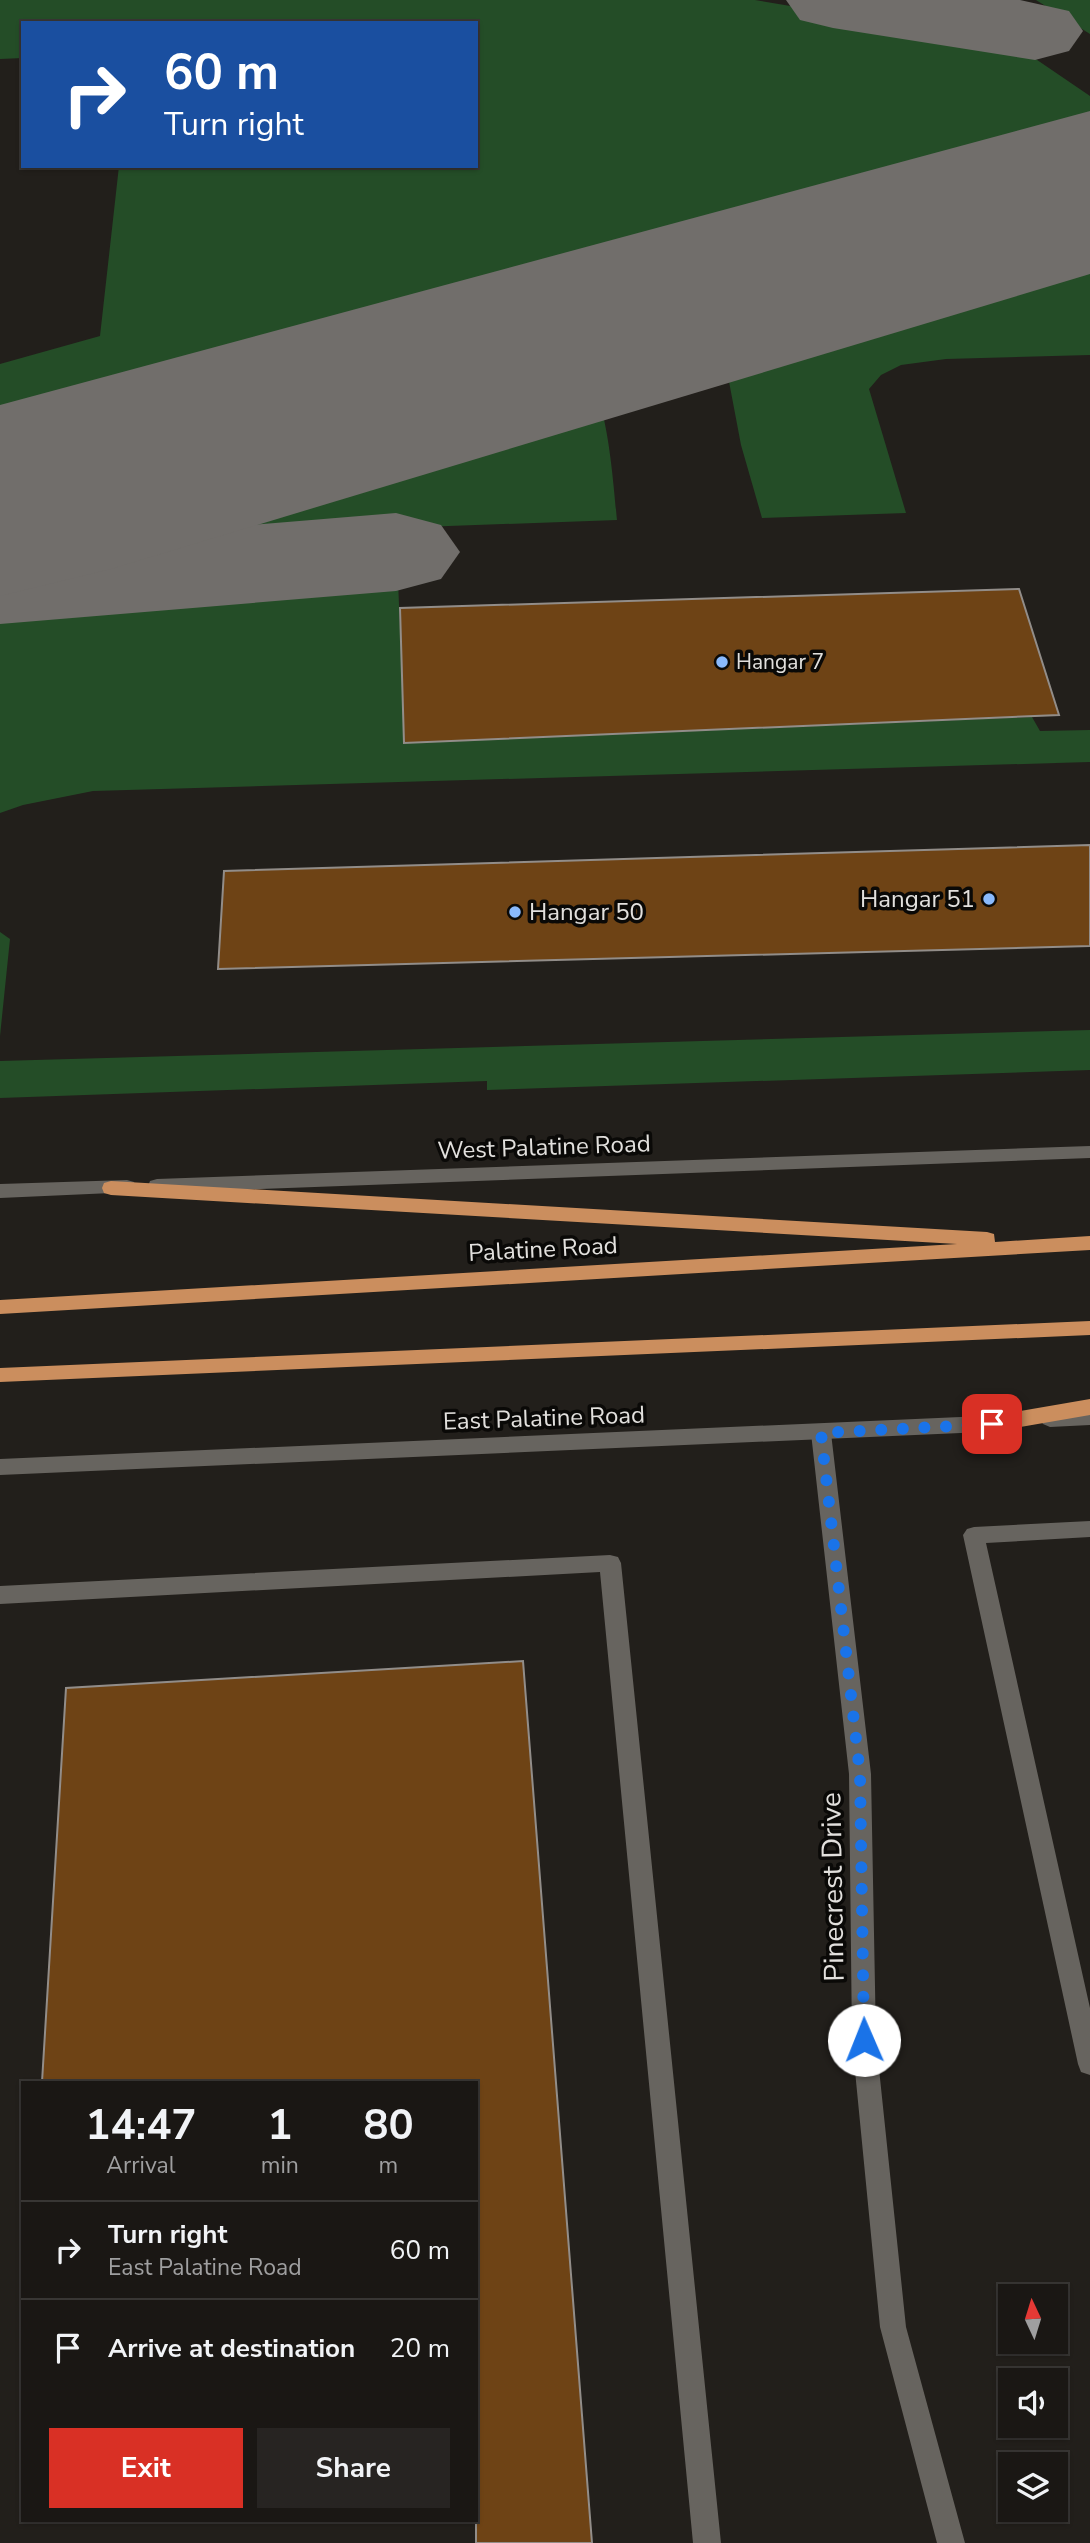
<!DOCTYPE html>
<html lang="en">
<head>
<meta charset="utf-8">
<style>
  :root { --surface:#1a1714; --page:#272422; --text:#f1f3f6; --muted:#9f9fa0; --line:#383634; --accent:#d93025 }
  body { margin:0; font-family:"Nunito Sans",sans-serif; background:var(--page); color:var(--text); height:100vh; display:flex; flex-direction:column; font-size:26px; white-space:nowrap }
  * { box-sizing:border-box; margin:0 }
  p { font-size:23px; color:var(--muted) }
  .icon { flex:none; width:38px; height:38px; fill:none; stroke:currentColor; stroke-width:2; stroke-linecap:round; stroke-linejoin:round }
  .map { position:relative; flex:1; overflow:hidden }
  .side { position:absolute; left:21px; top:2081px; width:457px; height:441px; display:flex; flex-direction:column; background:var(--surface); border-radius:0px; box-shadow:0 2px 5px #0004,0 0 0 2px var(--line) }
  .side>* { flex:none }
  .top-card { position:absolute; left:21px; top:21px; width:457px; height:147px; border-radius:0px; box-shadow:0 2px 5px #0004,0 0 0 2px var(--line); background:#1a4fa0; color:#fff; overflow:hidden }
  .needle { width:46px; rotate:356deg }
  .controls { position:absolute; left:998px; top:2284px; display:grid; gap:14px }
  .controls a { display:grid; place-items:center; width:70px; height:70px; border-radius:0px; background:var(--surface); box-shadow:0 2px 5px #0004,0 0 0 2px var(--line); font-size:35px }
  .pin { position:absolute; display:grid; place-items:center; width:60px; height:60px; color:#fff; margin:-30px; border-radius:14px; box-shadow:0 4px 10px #0006 }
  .me { position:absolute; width:77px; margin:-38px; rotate:359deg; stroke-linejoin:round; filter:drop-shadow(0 0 5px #0008) }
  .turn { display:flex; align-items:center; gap:24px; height:147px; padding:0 28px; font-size:32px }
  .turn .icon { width:91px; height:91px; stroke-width:2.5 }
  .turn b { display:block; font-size:49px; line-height:60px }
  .eta { display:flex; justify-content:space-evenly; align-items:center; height:119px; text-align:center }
  .eta b { font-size:42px; font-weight:700; line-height:49px }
  .action { display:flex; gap:14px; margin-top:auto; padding:14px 28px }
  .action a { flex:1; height:80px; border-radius:0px; background:var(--accent); color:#fff; font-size:28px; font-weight:700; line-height:80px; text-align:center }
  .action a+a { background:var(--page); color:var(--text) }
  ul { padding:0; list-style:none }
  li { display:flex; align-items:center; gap:21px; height:98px; padding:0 28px; border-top:2px solid var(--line) }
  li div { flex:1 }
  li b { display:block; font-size:26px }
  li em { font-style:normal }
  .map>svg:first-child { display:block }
</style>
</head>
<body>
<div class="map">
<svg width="1090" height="2543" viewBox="0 0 1090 2543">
  <rect width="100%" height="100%" fill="#221f1b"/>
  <!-- green -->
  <g fill="#244d27">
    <polygon points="0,0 755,0 1000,41 1021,49 1090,96 1090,163 1069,173 0,473 0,364 100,336 119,166 476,166 476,23 23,23 23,58 0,59"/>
    <polygon points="1036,0 1090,0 1090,34"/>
    <polygon points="1090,214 1090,355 946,359 901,365 881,375 869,389 906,513 762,518 741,445 720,334 733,322 748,313"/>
    <path d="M547,371C562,372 576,370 588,381C608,398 614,491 617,520L394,528L395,535L377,541L0,574V529Z"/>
    <polygon points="358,565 398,581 405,743 1032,717 1040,731 1090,730 1090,762 93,791 23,805 0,813 0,596"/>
    <polygon points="0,932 10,939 0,1036"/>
    <polygon points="1090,1030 1090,1070 487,1090 487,1081 0,1098 0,1061"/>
  </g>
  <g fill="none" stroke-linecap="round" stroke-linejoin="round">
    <!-- taxiway -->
    <g fill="#716e6b" fill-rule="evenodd">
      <polygon points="786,0 1020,0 1069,11 1083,31 1069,51 1035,60 833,28 800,20"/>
      <path d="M719,262L759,272L775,296L759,320L721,346L716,360L699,385L658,395L612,383L549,379L508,368L491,344L508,320L549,309L625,316C648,283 682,272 719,262Z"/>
      <polygon points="396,513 441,525 460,552 441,579 396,591 0,624 0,546"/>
    </g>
    <!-- runway -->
    <polygon fill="#716e6b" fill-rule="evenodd" points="1090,111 1090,274 111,569 0,596 0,405"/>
  </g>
  <!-- building -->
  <g fill="#6e4315" stroke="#928d89" stroke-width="2">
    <polygon points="1019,589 1059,715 404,743 400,608"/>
    <polygon points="1090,845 1090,946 218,969 224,871"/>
    <polygon points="523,1661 592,2543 476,2543 476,2082 42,2082 66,1688"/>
  </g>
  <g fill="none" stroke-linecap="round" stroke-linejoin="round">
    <!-- service -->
    <g fill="#67645f" fill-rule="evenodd">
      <polygon points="1090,1521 1090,1537 986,1543 1090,2008 1090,2075 1081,2072 1078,2064 963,1535 967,1529 974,1527"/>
      <polygon points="610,1555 618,1557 621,1563 721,2543 693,2543 600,1572 0,1604 0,1586"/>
    </g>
    <!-- minor -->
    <polygon fill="#67645f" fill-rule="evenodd" points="821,1425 828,1428 831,1433 871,1774 876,2040 906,2327 965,2543 937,2543 880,2327 852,2040 849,1774 811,1433 814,1428"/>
    <!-- tertiary -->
    <g fill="#67645f" fill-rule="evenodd">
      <polygon points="1090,1146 1090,1158 157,1193 150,1191 148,1186 150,1181 157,1179"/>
      <polygon points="127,1180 134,1182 136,1187 134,1192 0,1198 0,1184"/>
      <polygon points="1090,1409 1090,1425 1050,1427 1043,1424 1040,1419 1043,1414"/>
      <polygon points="1006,1415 1013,1418 1016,1423 1013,1428 1006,1431 0,1475 0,1459"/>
    </g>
    <!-- trunk -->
    <g fill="#cb8e5e" fill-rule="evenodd">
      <polygon points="111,1181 987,1232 994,1234 995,1242 1090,1236 1090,1250 0,1314 0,1300 957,1244 111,1195 104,1193 102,1188 104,1183"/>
      <polygon points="1090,1321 1090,1335 0,1382 0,1368"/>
      <polygon points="1090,1399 1090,1415 992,1432 985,1429 982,1424 985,1419 992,1416"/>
    </g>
  </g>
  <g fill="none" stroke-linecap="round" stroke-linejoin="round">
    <!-- route -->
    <polyline stroke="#1a73e8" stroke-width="12" stroke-dasharray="0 21.6" points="864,2040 860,1774 821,1433 992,1424"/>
  </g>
  <!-- markers -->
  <g fill="#8abafc" stroke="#0a0907" stroke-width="2.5">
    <circle cx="722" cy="662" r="7"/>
    <circle cx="989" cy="899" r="7"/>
    <circle cx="515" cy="912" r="7"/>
  </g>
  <g text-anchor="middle" stroke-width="7" stroke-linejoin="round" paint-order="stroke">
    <!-- far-poi labels -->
    <g font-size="21" fill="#e2e0dd" stroke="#0a0907" text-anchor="start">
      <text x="736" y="669">Hangar 7</text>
    </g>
    <!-- poi labels -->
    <g font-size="24" fill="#e2e0dd" stroke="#0a0907" text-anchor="end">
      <text x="975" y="907">Hangar 51</text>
      <text x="529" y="920" text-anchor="start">Hangar 50</text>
    </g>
    <!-- street labels -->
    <g font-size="24" fill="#e2e0dd" stroke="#0a0907">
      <text transform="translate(544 1147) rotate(-2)" y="8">West Palatine Road</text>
      <text transform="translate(543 1249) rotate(-3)" y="8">Palatine Road</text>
      <text transform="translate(544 1418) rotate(-2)" y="8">East Palatine Road</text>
    </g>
    <!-- near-street labels -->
    <g font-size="28" fill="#e2e0dd" stroke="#0a0907">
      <text transform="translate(832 1887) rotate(-91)" y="10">Pinecrest Drive</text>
    </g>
  </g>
</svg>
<div class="controls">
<a><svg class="needle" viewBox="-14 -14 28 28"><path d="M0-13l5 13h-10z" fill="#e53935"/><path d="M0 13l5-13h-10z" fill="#9f9fa0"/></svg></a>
<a><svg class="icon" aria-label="sound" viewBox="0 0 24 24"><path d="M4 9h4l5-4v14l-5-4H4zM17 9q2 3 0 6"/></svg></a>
<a><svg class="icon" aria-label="layers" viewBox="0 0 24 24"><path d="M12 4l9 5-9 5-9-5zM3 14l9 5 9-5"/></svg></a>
</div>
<div class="pin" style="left:992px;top:1424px;background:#d93025"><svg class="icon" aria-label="arrive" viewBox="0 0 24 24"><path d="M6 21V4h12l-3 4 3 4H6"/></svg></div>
<svg class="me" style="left:864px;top:2040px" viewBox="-20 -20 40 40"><circle r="19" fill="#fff"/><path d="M0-13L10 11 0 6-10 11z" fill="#1a73e8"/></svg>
<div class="top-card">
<div class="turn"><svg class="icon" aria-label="right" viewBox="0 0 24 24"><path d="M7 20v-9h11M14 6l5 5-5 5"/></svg><div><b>60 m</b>Turn right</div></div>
</div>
<section class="side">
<div class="eta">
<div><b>14:47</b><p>Arrival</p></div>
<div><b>1</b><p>min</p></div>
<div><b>80</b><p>m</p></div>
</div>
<ul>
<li><svg class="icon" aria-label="right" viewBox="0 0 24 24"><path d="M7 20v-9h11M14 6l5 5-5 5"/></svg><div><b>Turn right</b><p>East Palatine Road</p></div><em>60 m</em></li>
<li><svg class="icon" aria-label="arrive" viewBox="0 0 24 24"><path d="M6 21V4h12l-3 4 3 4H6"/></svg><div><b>Arrive at destination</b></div><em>20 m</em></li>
</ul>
<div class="action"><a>Exit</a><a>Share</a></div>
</section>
</div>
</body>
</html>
